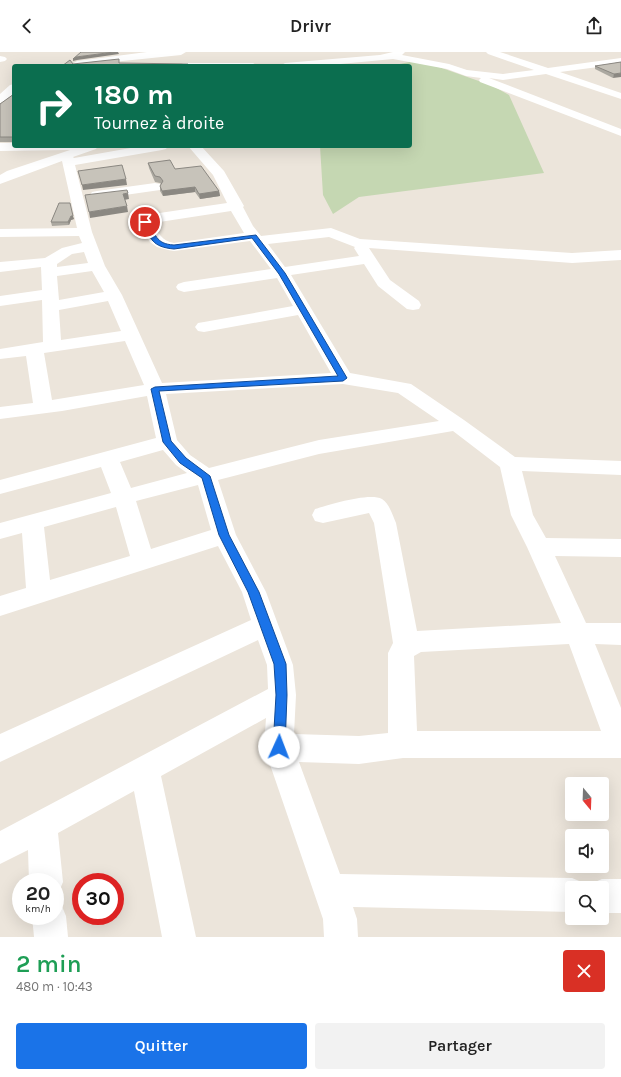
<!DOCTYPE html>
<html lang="fr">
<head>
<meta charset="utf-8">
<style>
  :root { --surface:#fff; --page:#f2f2f2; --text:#222; --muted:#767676; --accent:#1a73e8 }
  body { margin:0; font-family:Karla,sans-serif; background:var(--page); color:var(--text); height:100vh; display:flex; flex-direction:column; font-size:15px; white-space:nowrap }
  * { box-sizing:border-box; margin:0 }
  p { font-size:13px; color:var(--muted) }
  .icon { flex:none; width:22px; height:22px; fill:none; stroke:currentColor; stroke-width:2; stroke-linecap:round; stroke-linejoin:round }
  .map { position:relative; height:885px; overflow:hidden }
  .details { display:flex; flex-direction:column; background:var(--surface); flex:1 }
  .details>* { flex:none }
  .guide { position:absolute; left:12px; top:12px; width:400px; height:84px; border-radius:4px; box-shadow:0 4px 16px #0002; background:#0b6e4f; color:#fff; overflow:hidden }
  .needle { width:26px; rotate:161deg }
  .tools { position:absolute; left:565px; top:725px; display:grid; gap:8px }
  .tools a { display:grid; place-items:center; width:44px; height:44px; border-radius:4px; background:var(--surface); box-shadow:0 4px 16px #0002; font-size:20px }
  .speed { position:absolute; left:12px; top:821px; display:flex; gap:8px; font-size:20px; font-weight:700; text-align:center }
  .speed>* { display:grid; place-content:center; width:52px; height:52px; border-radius:50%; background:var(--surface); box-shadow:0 4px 16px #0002; line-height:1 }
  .speed small { font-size:10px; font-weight:400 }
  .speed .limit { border:6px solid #d22; background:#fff; color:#111 }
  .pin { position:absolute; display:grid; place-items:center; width:34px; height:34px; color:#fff; margin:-17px; border:2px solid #fff; border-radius:50%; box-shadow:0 1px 4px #0007 }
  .me { position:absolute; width:44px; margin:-22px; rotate:2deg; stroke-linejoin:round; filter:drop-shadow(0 0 3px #0008) }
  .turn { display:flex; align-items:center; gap:14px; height:84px; padding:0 16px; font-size:18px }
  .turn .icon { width:52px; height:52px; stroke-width:2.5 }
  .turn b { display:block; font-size:28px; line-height:34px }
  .round { display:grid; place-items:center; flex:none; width:42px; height:42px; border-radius:4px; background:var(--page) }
  .head { display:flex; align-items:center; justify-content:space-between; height:68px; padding:0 16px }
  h1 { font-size:24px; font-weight:600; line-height:30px; color:#1e9e55 }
  .cta { display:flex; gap:8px; margin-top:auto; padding:8px 16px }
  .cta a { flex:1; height:46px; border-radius:4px; background:var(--accent); color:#fff; font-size:16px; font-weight:600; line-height:46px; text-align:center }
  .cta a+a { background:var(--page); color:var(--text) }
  header { display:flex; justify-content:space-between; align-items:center; height:52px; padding:0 16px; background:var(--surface); font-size:18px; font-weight:600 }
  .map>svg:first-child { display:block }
</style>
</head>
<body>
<header><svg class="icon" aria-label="back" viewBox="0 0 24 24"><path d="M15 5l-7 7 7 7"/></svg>Drivr<svg class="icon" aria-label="share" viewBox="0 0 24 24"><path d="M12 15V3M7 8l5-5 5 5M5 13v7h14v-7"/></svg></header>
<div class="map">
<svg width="621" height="885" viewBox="0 0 621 885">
  <rect width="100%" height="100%" fill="#ece5db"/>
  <!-- cemetery -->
  <polygon fill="#c5d7b2" points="419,8 493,34 509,43 544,121 359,145 333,162 323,143 320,94 410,94 410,14 390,14"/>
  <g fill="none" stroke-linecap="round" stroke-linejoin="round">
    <!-- minor -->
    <g fill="#fff" fill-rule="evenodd">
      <polygon points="147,0 186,0 181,3 74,14 72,12 77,9"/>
      <polygon points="393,0 405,0 402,3 449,12 467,18 503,22 534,18 488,2 486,0 500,0 548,16 621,6 621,12 560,20 621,41 621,47 546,22 503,28 489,26 621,77 621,84 480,30 479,28 481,26 466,24 447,17 393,7 319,14 280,14 285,11 380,3"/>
      <polygon points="0,4 5,5 7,7 5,9 0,10"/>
      <polygon points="183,11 253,11 258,14 178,14"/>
      <polygon points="14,32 14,41 4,50 0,51 0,42 10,33"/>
      <path d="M0,91H14V94H98L96,97L73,105L74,106L142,94H168L166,97L162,98L75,113L92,180L105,214L122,243L162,331L331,321L298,263L204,280L198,279L195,275L198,271L204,270L293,254L277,226L184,240L178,238L176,235L178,232L184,230L271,217L250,189L174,199L168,198L157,195L150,190L138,170L146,163L227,151L213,123L188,94H201L224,119L244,154L243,155L253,174L261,184L331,176L360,187L572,201L621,198V208L572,211L369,196L390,228L419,249L421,253L419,257L413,258L407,257L378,234L364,212L291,223L350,321L411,332L464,368L515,405L621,409V423L522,419L533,463L546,486L621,487V505L555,504L586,571H621V593L595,592L621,656V706H403L359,712L299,710L340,822L572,826L584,831L586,836H572V860L353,855L357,867L358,885H324L323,867L264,695L266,666L161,724L196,885H162L134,739L58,781L63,830L58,842L55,843V830H29L28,798L0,812V779L268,637L267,613L258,588L0,710V682L251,568L242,540L218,494L0,564V544L26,536L22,481L0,487V471L111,441L101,415L0,442V428L156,386L147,344L62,359L0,367V355L33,351L26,304L0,307V297L43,290L42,248L0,254V244L42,238L41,215L0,220V210L45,206L62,196L82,191L79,184L0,185V177L77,176L62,109L0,132V123L7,119L70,98L0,99ZM231,159L244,181L174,191C162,189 158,181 153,171ZM329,185L355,195L354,196L359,204L285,215L268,192ZM84,200L88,211L57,215V212L72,202ZM92,219L104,240L59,248L57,224ZM108,249L121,279L61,288L59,258ZM125,289L144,333L52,348L44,301ZM343,332L398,341L439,369L319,388L209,416L190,403L177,388L166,342ZM453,379L500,415L511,463L527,495L561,571L417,579L396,471C393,464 389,451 382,447C369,440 329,453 315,457L312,463L315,469L323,471L369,461L374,471L393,591L388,601V681L359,684L294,682L296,643L293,613L266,540L236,483L218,428L319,402ZM163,398L176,413L187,421L131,436L120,410ZM198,433L211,478L151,497L136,449ZM116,455L130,504L50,528L44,475ZM569,592L601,679H417L414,604L421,600Z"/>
      <polygon points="155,131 160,132 162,135 160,138 97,147 92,146 90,143 92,140 97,139"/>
      <polygon points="602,827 621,827 621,861 602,861 602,836 589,836 590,832"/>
      <polygon points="55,849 61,852 66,864 68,885 34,885 32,864 55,864"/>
    </g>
  </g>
  <!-- wall -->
  <g fill="#aba8a0">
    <polygon points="621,10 613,26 595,17 595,14"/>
    <polygon points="14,42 14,90 0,90 0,52"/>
    <polygon points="148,111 175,117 219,139 220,144 200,147 195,140 163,144 160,139 160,134 161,132 160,131 155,130 149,116"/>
    <polygon points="59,151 74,167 71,168 69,173 52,174 51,170"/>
  </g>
  <!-- shaded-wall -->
  <g fill="#8b8882">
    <polygon points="114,0 118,0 119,2 77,8 73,9 73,7 76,5"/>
    <polygon points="621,21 621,25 613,26 614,22"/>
    <polygon points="126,127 127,133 83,138 82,133"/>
    <polygon points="195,135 195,140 163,144 162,139"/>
    <polygon points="219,139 220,144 200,147 199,142"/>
    <polygon points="128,141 129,147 124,148 123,142"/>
    <polygon points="127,154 128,160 90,166 89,160"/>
    <polygon points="71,164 73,164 74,167 71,168 69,173 68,170"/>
  </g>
  <!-- building -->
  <g fill="#c7c3ba" stroke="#8b8882">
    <polygon points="81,0 114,0 76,5 73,7"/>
    <polygon points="119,7 119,11 188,12 190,14 62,14 70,8 73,12"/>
    <polygon points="621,10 621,21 614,22 595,14"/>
    <polygon points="14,42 14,87 13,85 0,85 0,52"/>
    <polygon points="170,108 175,117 201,114 219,139 199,142 195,135 162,139 160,134 163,129 160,125 155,124 148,111"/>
    <polygon points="122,113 126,127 82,133 78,119"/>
    <polygon points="127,138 128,141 123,142 127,154 89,160 85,143"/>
    <polygon points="59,151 70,151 73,164 71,164 68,170 51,170"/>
  </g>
  <!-- route -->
  <path fill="#1a73e8" stroke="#114b97" d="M143,168H147C156,182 155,192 174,193L256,183L285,221L347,326L343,329L159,339L171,389L186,406L210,424L229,483L259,540L286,612L287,643L285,695L284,699L279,700L275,699L273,695L276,643L274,612L248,540L219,483L202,426L180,411L163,390L151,337L155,335L338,324L279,222L252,186L174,197C152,195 151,187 142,170Z"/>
</svg>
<div class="tools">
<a><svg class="needle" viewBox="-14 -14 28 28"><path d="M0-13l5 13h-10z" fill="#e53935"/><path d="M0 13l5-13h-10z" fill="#767676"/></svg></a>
<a><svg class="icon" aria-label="sound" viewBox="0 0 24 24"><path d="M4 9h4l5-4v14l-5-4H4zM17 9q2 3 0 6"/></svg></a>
<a><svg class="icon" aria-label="search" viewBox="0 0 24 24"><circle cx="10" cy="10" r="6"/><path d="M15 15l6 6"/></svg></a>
</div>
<div class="speed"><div>20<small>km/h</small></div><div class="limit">30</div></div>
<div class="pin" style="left:145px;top:170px;background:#d93025"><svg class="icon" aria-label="arrive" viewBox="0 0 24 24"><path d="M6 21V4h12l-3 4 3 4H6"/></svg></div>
<svg class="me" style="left:279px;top:695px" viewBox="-20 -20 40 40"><circle r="19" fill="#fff"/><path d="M0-13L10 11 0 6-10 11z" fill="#1a73e8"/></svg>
<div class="guide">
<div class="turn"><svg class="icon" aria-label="right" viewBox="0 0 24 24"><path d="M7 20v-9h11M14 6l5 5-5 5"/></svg><div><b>180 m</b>Tournez à droite</div></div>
</div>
</div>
<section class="details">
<div class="head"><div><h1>2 min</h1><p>480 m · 10:43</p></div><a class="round" style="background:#d93025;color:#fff"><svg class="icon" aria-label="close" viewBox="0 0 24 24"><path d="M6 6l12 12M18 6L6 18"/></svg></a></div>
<div class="cta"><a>Quitter</a><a>Partager</a></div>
</section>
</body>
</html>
